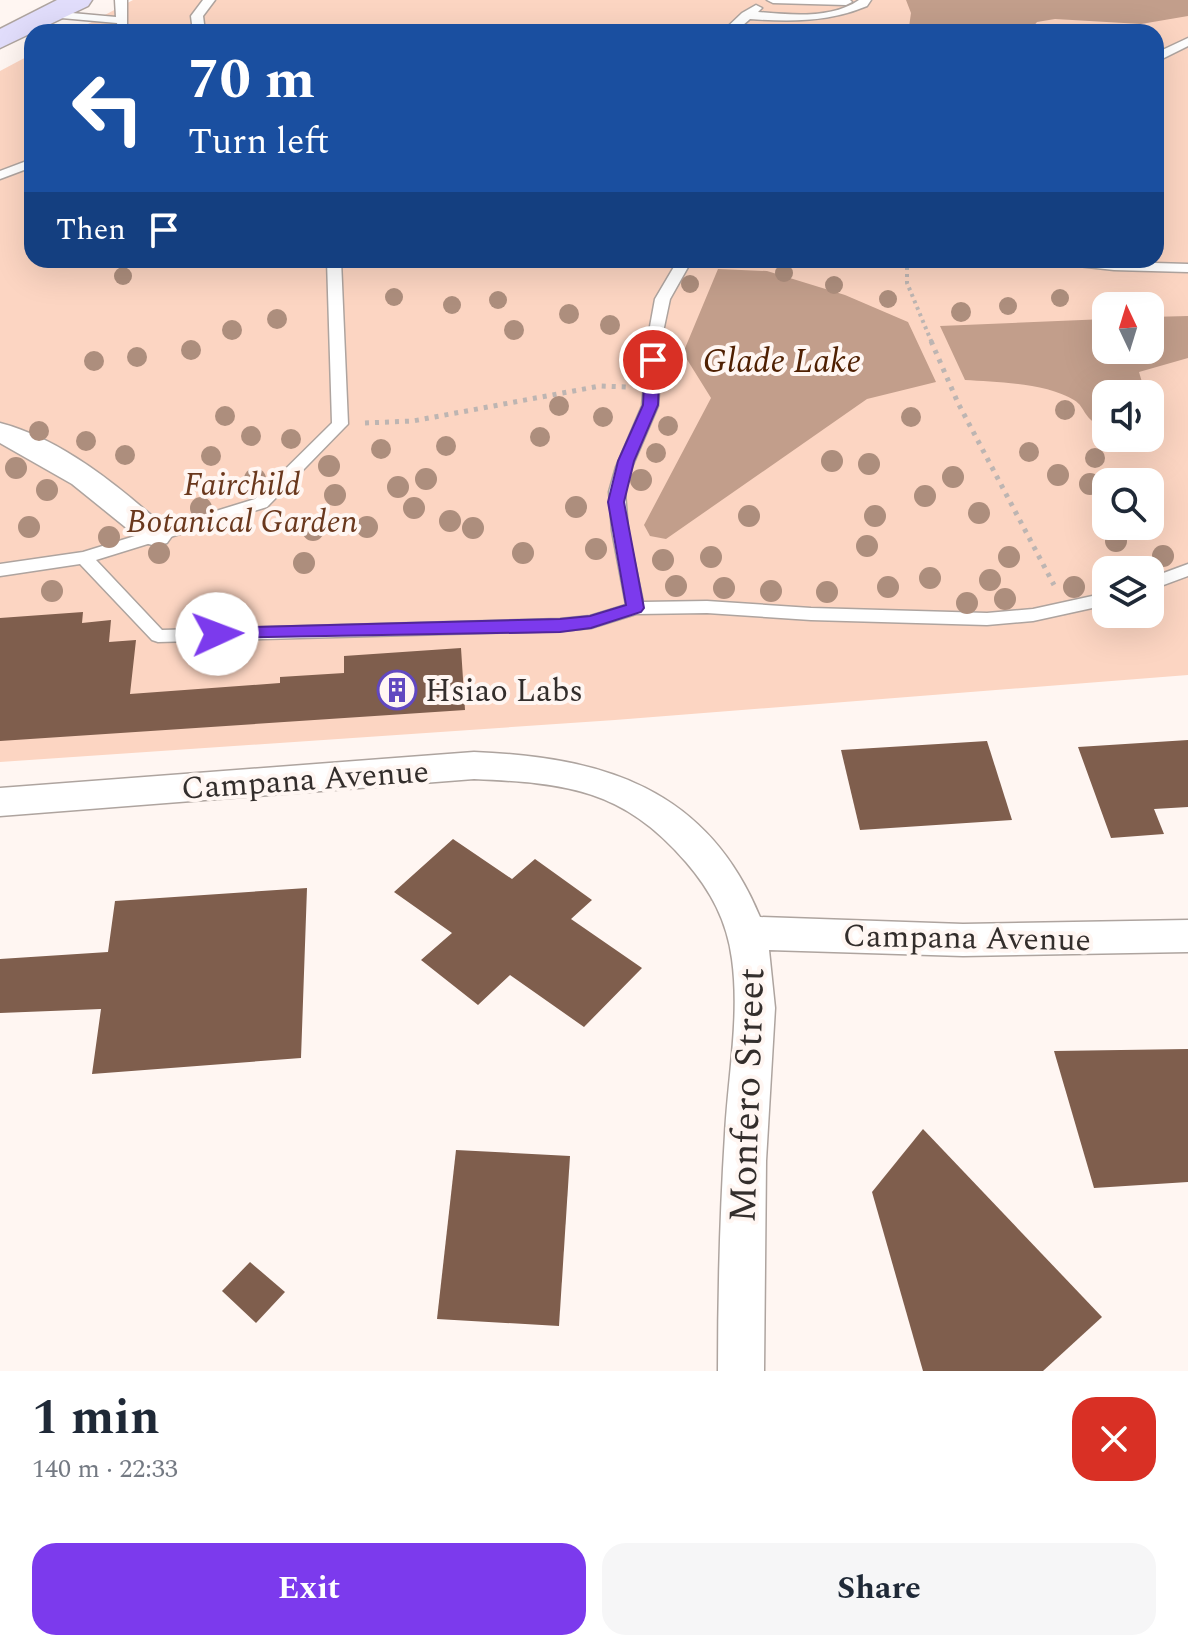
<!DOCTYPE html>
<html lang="en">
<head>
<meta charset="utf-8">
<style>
  :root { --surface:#fff; --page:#f6f6f7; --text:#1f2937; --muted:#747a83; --accent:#7c3aed }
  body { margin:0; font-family:Spectral,serif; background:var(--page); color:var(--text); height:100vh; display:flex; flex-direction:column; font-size:30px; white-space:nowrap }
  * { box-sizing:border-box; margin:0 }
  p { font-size:26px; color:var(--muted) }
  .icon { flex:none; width:44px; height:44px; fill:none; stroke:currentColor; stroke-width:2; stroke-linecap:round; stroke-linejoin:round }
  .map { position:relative; height:1371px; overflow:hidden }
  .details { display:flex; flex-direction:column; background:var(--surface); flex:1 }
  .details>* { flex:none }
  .hud { position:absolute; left:24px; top:24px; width:1140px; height:244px; border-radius:24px; box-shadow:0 8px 32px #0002; background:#1a4fa0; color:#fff; overflow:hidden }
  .needle { width:52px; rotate:356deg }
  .fabs { position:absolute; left:1092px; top:292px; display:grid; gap:16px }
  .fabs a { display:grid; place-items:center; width:72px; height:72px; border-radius:16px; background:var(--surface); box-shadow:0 8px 32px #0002; font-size:40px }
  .pin { position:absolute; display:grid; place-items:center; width:68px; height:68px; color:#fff; margin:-34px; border:4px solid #fff; border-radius:50%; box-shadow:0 2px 8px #0007 }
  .me { position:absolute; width:88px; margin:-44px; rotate:88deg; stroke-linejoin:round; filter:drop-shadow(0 0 6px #0008) }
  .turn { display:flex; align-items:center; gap:28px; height:168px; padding:0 32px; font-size:36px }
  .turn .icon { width:104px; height:104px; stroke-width:2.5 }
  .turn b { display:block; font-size:56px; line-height:68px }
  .then { display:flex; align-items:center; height:76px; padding:0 32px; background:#0003; gap:16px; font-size:30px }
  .round { display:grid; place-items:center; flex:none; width:84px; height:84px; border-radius:24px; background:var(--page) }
  .head { display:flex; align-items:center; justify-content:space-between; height:136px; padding:0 32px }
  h1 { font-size:48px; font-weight:700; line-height:60px }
  .button { display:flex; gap:16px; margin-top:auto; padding:16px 32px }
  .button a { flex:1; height:92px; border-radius:24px; background:var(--accent); color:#fff; font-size:32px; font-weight:700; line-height:92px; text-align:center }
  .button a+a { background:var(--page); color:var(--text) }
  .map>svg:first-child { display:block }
</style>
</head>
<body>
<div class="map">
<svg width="1188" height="1371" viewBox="0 0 1188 1371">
  <rect width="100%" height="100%" fill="#fff6f2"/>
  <!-- green -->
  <path fill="#fcd5c2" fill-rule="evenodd" d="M133,0H1188V675L615,720L0,762V71L32,54V260H1156V32H73ZM1106,306H1150V350H1106ZM1106,394H1150V438H1106ZM1106,482H1150V526H1106ZM1106,570H1150V614H1106Z"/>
  <!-- water -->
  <g fill="#c29e8b">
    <polygon points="906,0 1188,0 1188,16 1141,24 1055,19 1037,22 1029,32 897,32 909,27 911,13"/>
    <polygon points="718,269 767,271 845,295 908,322 936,382 867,399 666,539 650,536 644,525 711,398 683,353"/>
    <path d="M1188,316V358L1139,372L1144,389C1153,395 1158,399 1161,410L1150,419V394H1106V428C1082,420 1087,408 1074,400C1046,383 997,382 965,380L940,326L1106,319V350H1150V317Z"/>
  </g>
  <!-- building -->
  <g fill="#7f5e4d">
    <polygon points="83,612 82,623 111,620 109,642 136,640 130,694 280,683 280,677 344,673 344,656 461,648 465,710 0,741 0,618"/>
    <polygon points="1188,740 1188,807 1154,809 1164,834 1111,838 1078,747"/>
    <polygon points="987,741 1012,820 860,830 841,750"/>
    <polygon points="453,839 512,879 535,859 592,900 571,919 642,968 584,1027 510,975 478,1005 421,960 452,933 394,892"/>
    <polygon points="307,888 301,1058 92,1074 101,1009 0,1013 0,959 108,952 115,901"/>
    <polygon points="1188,1049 1188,1182 1094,1188 1054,1051"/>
    <polygon points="923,1129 1102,1317 1043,1371 923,1371 872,1192"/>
    <polygon points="456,1150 570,1156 559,1326 437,1319"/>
    <polygon points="250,1262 285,1292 256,1323 222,1291"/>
  </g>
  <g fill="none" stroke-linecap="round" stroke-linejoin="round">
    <!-- lane casing -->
    <g stroke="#aea49f" stroke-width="3">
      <g id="lane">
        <polygon points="115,0 127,0 127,31 119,31 117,23 50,17 44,14 50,11 116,17"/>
        <polygon points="203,0 215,0 203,16 205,32 193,32 191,16"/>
        <polygon points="767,0 850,0 852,2 846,5 773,3"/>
        <path d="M859,0H871L867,6C829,22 791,22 750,19L735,32H722L742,13L756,5L762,8L758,12C790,15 832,19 859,0Z"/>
        <polygon points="1188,38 1188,46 1156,62 1156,53"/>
        <polygon points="32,159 32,167 0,179 0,171"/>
        <polygon points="327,260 341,260 348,424 345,427 267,507 96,560 162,630 560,619 590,616 626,605 612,531 609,492 616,467 642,406 649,332 655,299 678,260 692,260 670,299 663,332 658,406 632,467 625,492 628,531 643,602 707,601 811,608 987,613 1033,609 1106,593 1106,605 1033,621 987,625 811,620 707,613 636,614 591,628 560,631 158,642 152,640 80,564 0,576 0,564 83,552 255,499 332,423"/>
        <polygon points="750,260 816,260 809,264 757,264"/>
        <polygon points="1053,260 1188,264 1188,272 1114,270 1060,264"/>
        <polygon points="1188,564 1188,576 1150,590 1150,578"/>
      </g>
    </g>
    <!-- street casing -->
    <g stroke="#aea49f" stroke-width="3">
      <g id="street">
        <path d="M0,423C62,439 120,487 167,529L172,536L167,543L156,546L145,543L72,484L0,443Z"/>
        <path d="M474,752C603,757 707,788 760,917L963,924L1188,920V952L963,956L769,950L775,1008L766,1161L764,1371H718C718,1292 720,1213 725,1134C728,1076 740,1017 732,959C727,921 711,891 686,862C623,789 566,783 474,779L0,816V788Z"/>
      </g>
    </g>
    <!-- secondary casing -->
    <g stroke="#aea49f" stroke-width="3">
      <polygon id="secondary" points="57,0 92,0 88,6 0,48 0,29"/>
    </g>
    <!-- path-far1 -->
    <polyline stroke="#bdb5b2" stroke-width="4" stroke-dasharray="3 4" stroke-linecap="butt" points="907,260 907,283 932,343"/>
    <!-- path -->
    <g stroke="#bdb5b2" stroke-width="5" stroke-dasharray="4 6" stroke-linecap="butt">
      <polyline points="931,341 958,403 1054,585"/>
      <polyline points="365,423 413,421 600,386 627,387"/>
    </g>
    <!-- lane -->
    <use href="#lane" fill="#fff" fill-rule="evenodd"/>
    <!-- street -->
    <use href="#street" fill="#fff" fill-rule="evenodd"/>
    <!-- secondary -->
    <use href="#secondary" fill="#e1ddfb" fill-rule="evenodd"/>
  </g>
  <!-- trees -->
  <g fill="#ad8e7d">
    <circle cx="784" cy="273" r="9"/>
    <circle cx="123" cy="276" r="9"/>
    <circle cx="690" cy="284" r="9"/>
    <circle cx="834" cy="285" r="9"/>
    <circle cx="394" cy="297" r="9"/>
    <circle cx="1060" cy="298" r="9"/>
    <circle cx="888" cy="299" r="9"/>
    <circle cx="498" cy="300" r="9"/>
    <circle cx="452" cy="305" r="9"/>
    <circle cx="1008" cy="306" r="9"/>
    <circle cx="961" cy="312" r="10"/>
    <circle cx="569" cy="314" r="10"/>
    <circle cx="277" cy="319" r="10"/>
    <circle cx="610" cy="325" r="10"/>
    <circle cx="232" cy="330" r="10"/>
    <circle cx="514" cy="330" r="10"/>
    <circle cx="191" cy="350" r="10"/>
    <circle cx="137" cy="357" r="10"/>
    <circle cx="94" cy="361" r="10"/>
    <circle cx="559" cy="406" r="10"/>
    <circle cx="1065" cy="410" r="10"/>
    <circle cx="225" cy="416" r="10"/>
    <circle cx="603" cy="417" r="10"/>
    <circle cx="911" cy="417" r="10"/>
    <circle cx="668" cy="426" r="10"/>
    <circle cx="39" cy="431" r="10"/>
    <circle cx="251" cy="436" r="10"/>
    <circle cx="540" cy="437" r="10"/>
    <circle cx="291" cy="439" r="10"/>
    <circle cx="86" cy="441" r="10"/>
    <circle cx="446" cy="446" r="10"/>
    <circle cx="381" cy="449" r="10"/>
    <circle cx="1029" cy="452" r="10"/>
    <circle cx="656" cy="453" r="10"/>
    <circle cx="125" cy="455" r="10"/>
    <circle cx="211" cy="456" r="10"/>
    <circle cx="1095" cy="458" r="10"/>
    <circle cx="832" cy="461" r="11"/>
    <circle cx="869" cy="464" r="11"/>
    <circle cx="329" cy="466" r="11"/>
    <circle cx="16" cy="468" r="11"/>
    <circle cx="1058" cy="475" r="11"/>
    <circle cx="953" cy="477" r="11"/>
    <circle cx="255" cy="479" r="11"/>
    <circle cx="426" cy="479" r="11"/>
    <circle cx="641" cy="480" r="11"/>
    <circle cx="1090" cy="484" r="11"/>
    <circle cx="398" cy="487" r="11"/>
    <circle cx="47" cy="490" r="11"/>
    <circle cx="335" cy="495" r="11"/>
    <circle cx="925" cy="496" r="11"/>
    <circle cx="576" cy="507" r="11"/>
    <circle cx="201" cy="508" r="11"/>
    <circle cx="414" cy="508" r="11"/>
    <circle cx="979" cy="513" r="11"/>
    <circle cx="749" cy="516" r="11"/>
    <circle cx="875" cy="516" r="11"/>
    <circle cx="450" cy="521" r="11"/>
    <circle cx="29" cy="527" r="11"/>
    <circle cx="367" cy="527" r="11"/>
    <circle cx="473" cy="528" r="11"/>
    <circle cx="313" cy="530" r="11"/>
    <circle cx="109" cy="537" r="11"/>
    <circle cx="1116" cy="541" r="11"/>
    <circle cx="867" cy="546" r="11"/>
    <circle cx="596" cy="549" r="11"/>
    <circle cx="159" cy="553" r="11"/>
    <circle cx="523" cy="553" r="11"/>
    <circle cx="1163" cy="556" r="11"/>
    <circle cx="711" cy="557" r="11"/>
    <circle cx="1009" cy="557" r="11"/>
    <circle cx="663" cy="560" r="11"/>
    <circle cx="304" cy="563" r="11"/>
    <circle cx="930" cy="578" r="11"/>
    <circle cx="990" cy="580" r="11"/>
    <circle cx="676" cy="586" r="11"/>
    <circle cx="888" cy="587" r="11"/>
    <circle cx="1074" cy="587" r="11"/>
    <circle cx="724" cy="588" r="11"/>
    <circle cx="52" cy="591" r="11"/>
    <circle cx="771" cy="591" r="11"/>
    <circle cx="827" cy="592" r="11"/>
    <circle cx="1005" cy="599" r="11"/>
    <circle cx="967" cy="603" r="11"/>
  </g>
  <!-- route -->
  <polygon fill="#7c3aed" stroke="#51269a" stroke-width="2" points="653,356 660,360 658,405 634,461 624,502 644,608 641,612 591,628 560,632 211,638 209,634 217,628 560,619 590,616 626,605 608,502 618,461 643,405 645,360"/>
  <!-- icons -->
  <defs>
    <g id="building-ring" transform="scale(2)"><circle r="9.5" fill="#fff6f2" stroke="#6148c0" stroke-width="1.5"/><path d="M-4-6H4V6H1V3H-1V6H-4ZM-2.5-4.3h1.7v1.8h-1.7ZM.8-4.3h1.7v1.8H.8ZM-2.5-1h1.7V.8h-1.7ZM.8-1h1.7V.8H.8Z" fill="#6148c0"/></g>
  </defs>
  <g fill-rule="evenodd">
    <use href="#building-ring" x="397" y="690"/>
  </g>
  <g text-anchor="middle" stroke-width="8" stroke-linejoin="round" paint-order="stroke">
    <!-- park labels -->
    <g font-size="32" font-style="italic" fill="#6a381d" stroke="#fff6f2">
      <text x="242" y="495">Fairchild<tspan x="242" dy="37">Botanical Garden</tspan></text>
    </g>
    <!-- poi labels -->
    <g font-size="32" fill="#332e2c" stroke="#fff6f2" text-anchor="start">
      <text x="425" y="701">Hsiao Labs</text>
    </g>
    <!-- street labels -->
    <g font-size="32" fill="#332e2c" stroke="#fff6f2">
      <text transform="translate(305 779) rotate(-4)" y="11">Campana Avenue</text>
      <text transform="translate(967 937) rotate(1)" y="11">Campana Avenue</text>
    </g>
    <!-- water labels -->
    <g font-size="34" font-style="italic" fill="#4f2002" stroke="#fff6f2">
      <text x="782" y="372">Glade Lake</text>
    </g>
    <!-- near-street labels -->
    <g font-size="38" fill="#332e2c" stroke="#fff6f2">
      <text transform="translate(746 1095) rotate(-88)" y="13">Monfero Street</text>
    </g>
  </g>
</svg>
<div class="fabs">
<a><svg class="needle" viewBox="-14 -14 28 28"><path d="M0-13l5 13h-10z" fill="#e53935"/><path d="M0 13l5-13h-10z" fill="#747a83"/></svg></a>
<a><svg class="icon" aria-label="sound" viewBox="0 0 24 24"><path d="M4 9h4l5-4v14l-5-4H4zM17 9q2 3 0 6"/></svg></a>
<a><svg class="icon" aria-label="search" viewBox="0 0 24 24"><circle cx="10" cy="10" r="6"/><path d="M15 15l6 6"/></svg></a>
<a><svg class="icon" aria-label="layers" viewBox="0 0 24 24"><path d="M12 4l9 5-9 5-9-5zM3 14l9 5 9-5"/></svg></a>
</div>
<div class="pin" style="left:653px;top:360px;background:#d93025"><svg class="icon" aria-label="arrive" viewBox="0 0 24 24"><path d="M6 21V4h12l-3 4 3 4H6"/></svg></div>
<svg class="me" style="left:217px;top:634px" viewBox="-20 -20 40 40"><circle r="19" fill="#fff"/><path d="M0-13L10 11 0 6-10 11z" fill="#7c3aed"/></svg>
<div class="hud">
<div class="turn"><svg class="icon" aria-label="left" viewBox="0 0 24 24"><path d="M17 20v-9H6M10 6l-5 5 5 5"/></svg><div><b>70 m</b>Turn left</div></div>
<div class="then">Then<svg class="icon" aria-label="arrive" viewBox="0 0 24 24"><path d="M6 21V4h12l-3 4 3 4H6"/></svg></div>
</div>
</div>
<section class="details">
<div class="head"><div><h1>1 min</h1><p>140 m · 22:33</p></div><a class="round" style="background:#d93025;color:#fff"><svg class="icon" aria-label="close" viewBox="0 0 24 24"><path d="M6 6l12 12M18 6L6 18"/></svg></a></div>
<div class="button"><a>Exit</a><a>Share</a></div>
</section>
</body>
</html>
